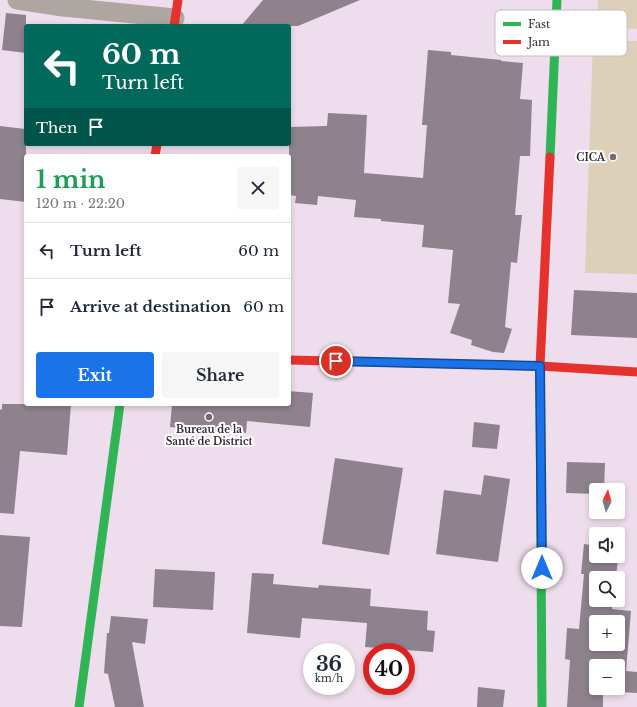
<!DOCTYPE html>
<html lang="en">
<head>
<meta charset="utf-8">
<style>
  :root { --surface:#fff; --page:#f6f6f7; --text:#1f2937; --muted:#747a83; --line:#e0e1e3; --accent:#1a73e8 }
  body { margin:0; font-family:"Libre Baskerville",serif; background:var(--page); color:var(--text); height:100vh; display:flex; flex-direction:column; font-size:15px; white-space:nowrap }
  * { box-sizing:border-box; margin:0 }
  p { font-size:13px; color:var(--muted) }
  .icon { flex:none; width:22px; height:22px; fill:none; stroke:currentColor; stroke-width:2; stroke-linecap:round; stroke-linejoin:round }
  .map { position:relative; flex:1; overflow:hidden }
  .panel { position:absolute; left:24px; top:154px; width:267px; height:252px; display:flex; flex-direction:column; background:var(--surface); border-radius:4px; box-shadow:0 2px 6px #0003 }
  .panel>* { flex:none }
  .top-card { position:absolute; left:24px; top:24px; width:267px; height:122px; border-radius:4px; box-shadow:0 2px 6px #0003; background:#00695c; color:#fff; overflow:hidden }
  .needle { width:26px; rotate:5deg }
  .buttons { position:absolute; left:589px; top:483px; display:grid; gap:8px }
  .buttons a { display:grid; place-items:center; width:36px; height:36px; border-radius:4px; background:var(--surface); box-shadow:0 2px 6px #0003; font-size:20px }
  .speed { position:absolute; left:303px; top:643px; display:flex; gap:8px; font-size:20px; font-weight:700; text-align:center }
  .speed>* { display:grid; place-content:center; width:52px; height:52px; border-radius:50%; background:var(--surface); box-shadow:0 2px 6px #0003; line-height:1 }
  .speed small { font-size:10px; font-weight:400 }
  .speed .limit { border:6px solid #d22; background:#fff; color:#111 }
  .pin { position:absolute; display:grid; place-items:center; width:34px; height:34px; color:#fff; margin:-17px; border:2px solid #fff; border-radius:50%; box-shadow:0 1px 4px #0007 }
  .me { position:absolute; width:44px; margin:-22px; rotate:0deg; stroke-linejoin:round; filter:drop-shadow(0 0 3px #0008) }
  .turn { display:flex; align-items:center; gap:14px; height:84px; padding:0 12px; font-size:18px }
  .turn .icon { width:52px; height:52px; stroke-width:2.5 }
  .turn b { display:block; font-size:28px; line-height:34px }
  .then { display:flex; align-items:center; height:38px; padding:0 12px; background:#0003; gap:8px; font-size:15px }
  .round { display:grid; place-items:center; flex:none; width:42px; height:42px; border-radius:4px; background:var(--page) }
  .head { display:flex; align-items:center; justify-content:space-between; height:68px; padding:0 12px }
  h1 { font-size:24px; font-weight:700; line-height:30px; color:#1e9e55 }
  .cta { display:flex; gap:8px; margin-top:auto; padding:8px 12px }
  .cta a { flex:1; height:46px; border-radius:4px; background:var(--accent); color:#fff; font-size:16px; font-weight:700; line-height:46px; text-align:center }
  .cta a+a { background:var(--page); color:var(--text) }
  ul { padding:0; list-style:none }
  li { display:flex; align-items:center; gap:12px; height:56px; padding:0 12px; border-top:1px solid var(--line) }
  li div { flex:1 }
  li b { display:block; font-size:15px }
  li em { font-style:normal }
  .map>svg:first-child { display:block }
</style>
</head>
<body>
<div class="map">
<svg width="637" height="707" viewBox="0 0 637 707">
  <rect width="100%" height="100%" fill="#eeddec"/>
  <!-- green -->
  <g fill="#dcd0b9">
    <polygon points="598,0 637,0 637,29 597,27"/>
    <polygon points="593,40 637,41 637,274 585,273"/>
  </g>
  <!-- building -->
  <g fill="#8e828d" fill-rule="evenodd">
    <polygon points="263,0 360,0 298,26 241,26"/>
    <polygon points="6,13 26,15 26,53 2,50"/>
    <polygon points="428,50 451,52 451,55 501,60 501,61 523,63 520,99 532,100 530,156 520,156 515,215 522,215 517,263 511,262 505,327 512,329 504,353 493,352 471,345 472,340 450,333 460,304 448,303 453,250 422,247 424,225 381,221 381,219 354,217 356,200 318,196 317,205 295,203 296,196 289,195 289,127 327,126 328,113 367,115 364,173 423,178 427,125 422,125"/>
    <polygon points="0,126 25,129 24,144 26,144 26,202 0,199"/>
    <polygon points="574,290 637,293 637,338 571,335"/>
    <polygon points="289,391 313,393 310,427 247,421 246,433 170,427 172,404 289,404"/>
    <polygon points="2,404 71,404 67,455 20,451 14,514 0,513 0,409 2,410"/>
    <polygon points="474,422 500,425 497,449 472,447"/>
    <polygon points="335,458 403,468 389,555 322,544"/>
    <polygon points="567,462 605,463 604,490 596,490 596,494 566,493"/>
    <polygon points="484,475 510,479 498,562 436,554 444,490 481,495"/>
    <polygon points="0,535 30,537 22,627 0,626"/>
    <path d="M584,544L596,546V556H618V548H619L616,578H596V600H613L612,609L631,611L626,671L637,672V693L603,691V707H567L570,660L565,659L567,628L579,629L584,574H581ZM596,622H618V644H596ZM596,666H618V688H596Z"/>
    <polygon points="155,569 215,572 213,610 153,607"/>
    <polygon points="252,573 274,574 273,584 318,588 319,585 371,589 370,606 428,611 427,630 435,631 433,652 365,647 367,623 302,618 300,638 247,633"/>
    <polygon points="111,616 148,619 145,644 132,642 144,707 115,707 108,674 104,673 107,633 109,633"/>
    <polygon points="478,687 505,690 503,707 477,707"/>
  </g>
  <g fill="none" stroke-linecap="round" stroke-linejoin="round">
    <!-- street -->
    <polyline stroke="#aea6a0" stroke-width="19" points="17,0 63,7 175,18"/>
    <!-- fast -->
    <g stroke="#30b455" stroke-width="9">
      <polyline points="550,157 557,0"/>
      <polyline points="540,388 542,707"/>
      <polyline points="79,707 120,404"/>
    </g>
    <!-- jam -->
    <g stroke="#e5322d" stroke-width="9">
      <polyline points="174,26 178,0"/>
      <polyline points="155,156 157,144"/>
      <polyline points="289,360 540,366 637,372"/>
      <polyline points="540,388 540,366 550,157"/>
    </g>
  </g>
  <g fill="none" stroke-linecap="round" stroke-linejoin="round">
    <!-- route casing -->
    <g stroke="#114b97" stroke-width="10">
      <polyline id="route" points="336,361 540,366 542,568"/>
    </g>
    <!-- route -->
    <use href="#route" stroke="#1a73e8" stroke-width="7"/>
  </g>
  <!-- markers -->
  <g fill="#756874" stroke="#fff" stroke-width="1.5">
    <circle cx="613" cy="157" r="4"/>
    <circle cx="209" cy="417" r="4"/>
  </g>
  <g text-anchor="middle" stroke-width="4" stroke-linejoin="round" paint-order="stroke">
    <!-- poi labels -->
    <g font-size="10" font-weight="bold" fill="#342933" stroke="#fff" text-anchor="end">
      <text x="605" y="161">CICA</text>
      <text x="209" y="433" text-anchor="middle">Bureau de la<tspan x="209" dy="12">Santé de District</tspan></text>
    </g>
  </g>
  <!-- legend -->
  <rect x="495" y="10" width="132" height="46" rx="6" fill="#fff" stroke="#c2bfc2" stroke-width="1"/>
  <rect x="503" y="22" width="18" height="4" fill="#30b455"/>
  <rect x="503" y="40" width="18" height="4" fill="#e5322d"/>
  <g font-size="11" fill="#342933">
    <text x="528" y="28">Fast</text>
    <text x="528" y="46">Jam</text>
  </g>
</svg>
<div class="buttons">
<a><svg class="needle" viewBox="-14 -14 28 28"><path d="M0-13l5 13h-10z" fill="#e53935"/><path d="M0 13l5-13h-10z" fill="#747a83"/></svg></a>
<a><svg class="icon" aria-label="sound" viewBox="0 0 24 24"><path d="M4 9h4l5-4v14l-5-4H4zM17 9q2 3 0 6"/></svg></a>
<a><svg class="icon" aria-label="search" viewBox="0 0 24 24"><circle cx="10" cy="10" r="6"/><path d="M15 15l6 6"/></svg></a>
<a>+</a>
<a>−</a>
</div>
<div class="speed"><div>36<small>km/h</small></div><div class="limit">40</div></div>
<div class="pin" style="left:336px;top:361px;background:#d93025"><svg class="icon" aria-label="arrive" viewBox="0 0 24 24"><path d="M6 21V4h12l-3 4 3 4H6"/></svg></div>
<svg class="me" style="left:542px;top:568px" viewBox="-20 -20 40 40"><circle r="19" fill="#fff"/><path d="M0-13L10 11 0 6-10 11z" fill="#1a73e8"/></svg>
<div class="top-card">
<div class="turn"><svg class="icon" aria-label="left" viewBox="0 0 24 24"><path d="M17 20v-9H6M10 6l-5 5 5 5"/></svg><div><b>60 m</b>Turn left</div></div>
<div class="then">Then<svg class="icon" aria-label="arrive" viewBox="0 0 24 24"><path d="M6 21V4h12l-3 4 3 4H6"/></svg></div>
</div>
<section class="panel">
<div class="head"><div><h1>1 min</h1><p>120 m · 22:20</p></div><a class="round"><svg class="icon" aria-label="close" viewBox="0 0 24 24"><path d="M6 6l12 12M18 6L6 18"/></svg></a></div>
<ul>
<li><svg class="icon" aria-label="left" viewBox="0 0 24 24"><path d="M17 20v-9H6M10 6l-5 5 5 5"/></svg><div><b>Turn left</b></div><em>60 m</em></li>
<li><svg class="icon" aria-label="arrive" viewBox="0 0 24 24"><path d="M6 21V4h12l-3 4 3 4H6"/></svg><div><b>Arrive at destination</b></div><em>60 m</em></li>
</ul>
<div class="cta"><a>Exit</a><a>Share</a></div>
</section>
</div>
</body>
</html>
